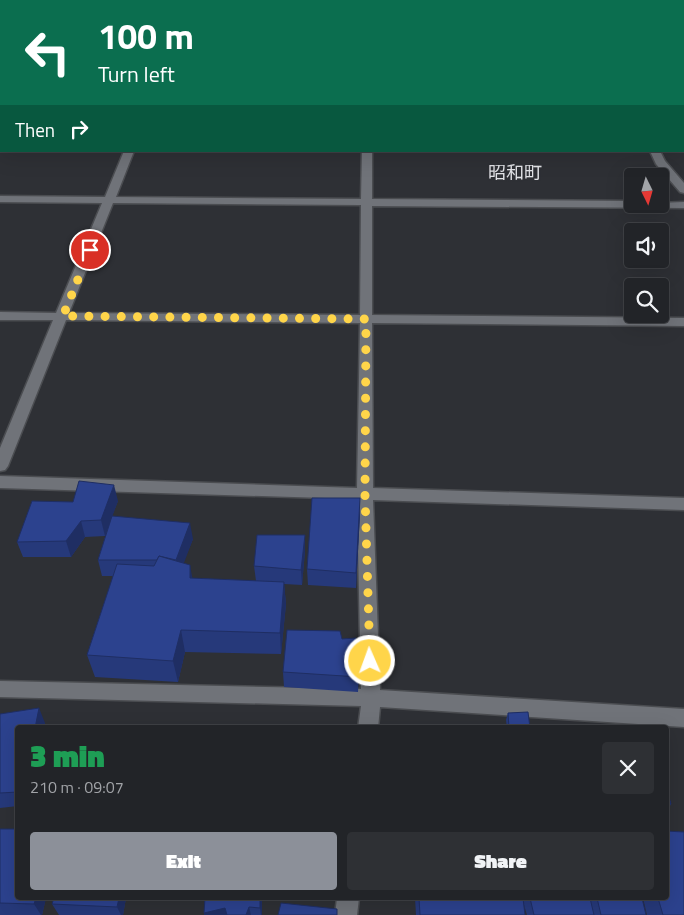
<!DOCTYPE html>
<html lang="en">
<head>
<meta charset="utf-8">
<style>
  :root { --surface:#222428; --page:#2e3034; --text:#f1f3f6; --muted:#a2a4a8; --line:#3f4145; --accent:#8c9099 }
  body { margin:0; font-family:"Titillium Web","Noto Sans JP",sans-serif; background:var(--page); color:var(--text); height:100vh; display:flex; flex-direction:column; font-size:19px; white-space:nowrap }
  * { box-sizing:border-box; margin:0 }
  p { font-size:16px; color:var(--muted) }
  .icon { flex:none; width:28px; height:28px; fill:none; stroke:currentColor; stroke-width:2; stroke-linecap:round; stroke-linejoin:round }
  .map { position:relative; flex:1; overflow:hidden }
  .panel { position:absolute; left:15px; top:725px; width:654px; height:175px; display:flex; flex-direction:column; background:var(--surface); border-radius:5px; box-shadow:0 5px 20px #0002,0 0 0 1px var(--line) }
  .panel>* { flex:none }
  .hud { position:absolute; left:0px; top:0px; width:685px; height:152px; box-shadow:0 5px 20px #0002,0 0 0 1px var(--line); background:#0b6e4f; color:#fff; overflow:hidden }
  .needle { width:32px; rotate:175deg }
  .tools { position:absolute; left:624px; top:168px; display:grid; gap:10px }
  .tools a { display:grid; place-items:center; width:45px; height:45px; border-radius:5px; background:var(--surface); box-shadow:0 5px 20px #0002,0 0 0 1px var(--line); font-size:25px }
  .pin { position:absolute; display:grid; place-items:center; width:42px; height:42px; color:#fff; margin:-21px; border:2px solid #fff; border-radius:50%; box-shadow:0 1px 5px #0007 }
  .me { position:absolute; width:55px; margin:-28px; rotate:358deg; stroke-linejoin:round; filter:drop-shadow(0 0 4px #0008) }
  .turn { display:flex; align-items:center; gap:18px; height:105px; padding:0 15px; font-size:22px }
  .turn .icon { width:65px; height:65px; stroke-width:2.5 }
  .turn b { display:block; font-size:35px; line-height:42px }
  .then { display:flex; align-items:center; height:48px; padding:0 15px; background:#0003; gap:10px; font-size:19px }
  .round { display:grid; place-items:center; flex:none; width:52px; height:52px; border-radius:5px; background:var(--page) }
  .headline { display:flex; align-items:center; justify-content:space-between; height:85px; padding:0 15px }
  h1 { font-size:30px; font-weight:800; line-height:38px; color:#1e9e55 }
  .cta { display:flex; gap:10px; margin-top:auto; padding:10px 15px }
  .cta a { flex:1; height:58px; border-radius:5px; background:var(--accent); color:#fff; font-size:20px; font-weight:800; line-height:58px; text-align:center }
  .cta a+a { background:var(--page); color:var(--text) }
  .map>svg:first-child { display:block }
</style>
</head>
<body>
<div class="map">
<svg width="684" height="915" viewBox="0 0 684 915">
  <rect width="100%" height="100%" fill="#2e3035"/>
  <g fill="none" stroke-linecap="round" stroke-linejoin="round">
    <!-- minor casing -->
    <g stroke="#4b4d51" stroke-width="3">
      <g id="minor">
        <rect x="186" y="0" width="8" height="1"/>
        <rect x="365" y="0" width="8" height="1"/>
        <polygon points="439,0 497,0 498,1 440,1"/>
        <polygon points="666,0 675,0 676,1 667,1"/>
        <rect x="0" y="47" width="1" height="6"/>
        <rect x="0" y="117" width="1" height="6"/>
        <path d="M124,151H134L116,197L361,199L362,151H372V199L632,201V204L684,202V208L372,206V315L684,318V326L372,323L373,488L684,498V510L373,500L380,690L684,709V727L380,707L378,728H358L361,706L0,697V681L361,689L357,499L0,488V476L357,488L360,323L66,320L8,466L5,470L0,471V448L53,320H0V312L56,313L102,203L0,202V196L105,197ZM113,203L361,205L360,315L69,313Z"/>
        <polygon points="650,151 660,151 665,161 684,183 684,193 680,192 656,164"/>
        <polygon points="337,898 359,898 357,915 335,915"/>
      </g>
    </g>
    <!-- minor -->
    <use href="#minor" fill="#707379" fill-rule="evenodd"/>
  </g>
  <!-- wall -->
  <g fill="#26397a">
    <polygon points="118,501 112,516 193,539 183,563 192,578 256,581 254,566 305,535 305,551 302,585 284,584 286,604 281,654 185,652 178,682 95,677 87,655 113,576 102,576 98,560 109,525 105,536 85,537 71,557 23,557 17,542 73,502"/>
    <polygon points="360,514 356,588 308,585 307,569"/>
    <polygon points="342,639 359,677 358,692 284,687 283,672"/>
    <polygon points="508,713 530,728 507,728 506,720"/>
    <polygon points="0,714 45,723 44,728 18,728 18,806 0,808"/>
    <polygon points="666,787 671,804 667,811 666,811"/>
    <polygon points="0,829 18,898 46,898 42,915 0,915"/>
    <polygon points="126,898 123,915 59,915 52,904"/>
    <polygon points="205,898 262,898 262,915 204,915"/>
    <polygon points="415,898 642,898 646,915 527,915 524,905 525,915 416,915"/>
    <polygon points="643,898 666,898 684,915 647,915"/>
  </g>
  <!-- shaded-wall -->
  <g fill="#1f2e63">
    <polygon points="114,485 118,501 105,536 101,520"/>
    <polygon points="360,498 360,514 356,588 356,573"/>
    <polygon points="81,521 85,537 71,557 66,541"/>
    <polygon points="190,523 193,539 179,576 176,560"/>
    <polygon points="305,535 305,551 302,585 301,570"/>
    <polygon points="190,565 194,587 190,578"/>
    <polygon points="284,582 286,604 281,654 280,633"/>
    <polygon points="181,630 185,652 178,682 173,661"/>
    <polygon points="39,708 45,723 44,728 35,728"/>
    <polygon points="36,898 46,898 42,915 41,915 34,904"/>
    <polygon points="119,898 126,898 123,915 121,915 117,907"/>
    <polygon points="260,898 262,898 262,915 261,915 260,908"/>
    <polygon points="249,907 251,915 244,915"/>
    <polygon points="225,908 227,915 204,915 204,913"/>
  </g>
  <!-- building -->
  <g fill="#2c428e" stroke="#1f2e63">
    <polygon points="79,481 114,485 101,520 81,521 66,541 17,542 32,501 73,502"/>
    <polygon points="312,498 360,498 356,573 307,569"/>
    <polygon points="112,516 190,523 176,560 159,556 157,560 98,560"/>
    <polygon points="257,535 305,535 301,570 254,566"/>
    <polygon points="159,556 190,565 190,578 284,582 280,633 181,630 173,661 87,655 117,564 154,566"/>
    <polygon points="287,630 340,631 342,639 356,638 359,677 283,672"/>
    <polygon points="39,708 35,728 18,728 18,792 0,793 0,714"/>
    <polygon points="528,712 530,728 509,728 508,713"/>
    <polygon points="666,787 671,804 666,804"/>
    <polygon points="0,829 18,829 18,898 36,898 34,904 0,903"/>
    <polygon points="666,831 684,832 684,915 663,915 658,898 666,898"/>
    <polygon points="54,898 119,898 117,907 52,904"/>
    <polygon points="205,898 260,898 260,908 249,907 246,915 227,915 225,908 204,913"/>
    <polygon points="419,898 523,898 525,915 420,915"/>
    <polygon points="530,898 590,898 594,915 534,915"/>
    <polygon points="597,898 642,898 646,915 601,915"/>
    <polygon points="281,903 337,909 337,915 278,915"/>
  </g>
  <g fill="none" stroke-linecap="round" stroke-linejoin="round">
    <!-- route -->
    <polyline stroke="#ffd54a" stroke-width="9" stroke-dasharray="0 16.2" points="90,250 63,316 366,319 365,495 370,661"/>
  </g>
  <g text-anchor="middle" stroke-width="4" stroke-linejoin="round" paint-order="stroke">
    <!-- far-quarter labels -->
    <g font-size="18" fill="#e1e2e6" stroke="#2e3035">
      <text x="515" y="179">昭和町</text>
    </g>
  </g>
</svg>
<div class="tools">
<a><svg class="needle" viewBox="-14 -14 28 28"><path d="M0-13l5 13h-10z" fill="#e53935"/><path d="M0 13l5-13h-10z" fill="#a2a4a8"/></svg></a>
<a><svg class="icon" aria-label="sound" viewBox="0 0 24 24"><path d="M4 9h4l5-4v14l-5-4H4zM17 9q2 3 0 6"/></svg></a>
<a><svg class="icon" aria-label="search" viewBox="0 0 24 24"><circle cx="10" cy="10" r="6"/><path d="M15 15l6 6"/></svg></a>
</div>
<div class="pin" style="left:90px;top:250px;background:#d93025"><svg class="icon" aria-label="arrive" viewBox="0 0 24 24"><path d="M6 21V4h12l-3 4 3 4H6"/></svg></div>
<svg class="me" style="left:370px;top:661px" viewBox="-20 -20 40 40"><circle r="17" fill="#ffd54a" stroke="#fff" stroke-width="3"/><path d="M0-11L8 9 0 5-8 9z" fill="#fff"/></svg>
<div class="hud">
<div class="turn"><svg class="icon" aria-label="left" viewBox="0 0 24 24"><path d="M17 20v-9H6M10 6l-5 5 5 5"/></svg><div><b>100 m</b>Turn left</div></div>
<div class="then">Then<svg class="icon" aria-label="right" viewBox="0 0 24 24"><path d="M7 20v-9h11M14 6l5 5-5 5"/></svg></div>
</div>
<section class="panel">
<div class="headline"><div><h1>3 min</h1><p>210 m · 09:07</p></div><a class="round"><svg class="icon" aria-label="close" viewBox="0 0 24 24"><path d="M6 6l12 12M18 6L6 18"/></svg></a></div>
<div class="cta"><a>Exit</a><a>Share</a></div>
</section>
</div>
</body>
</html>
